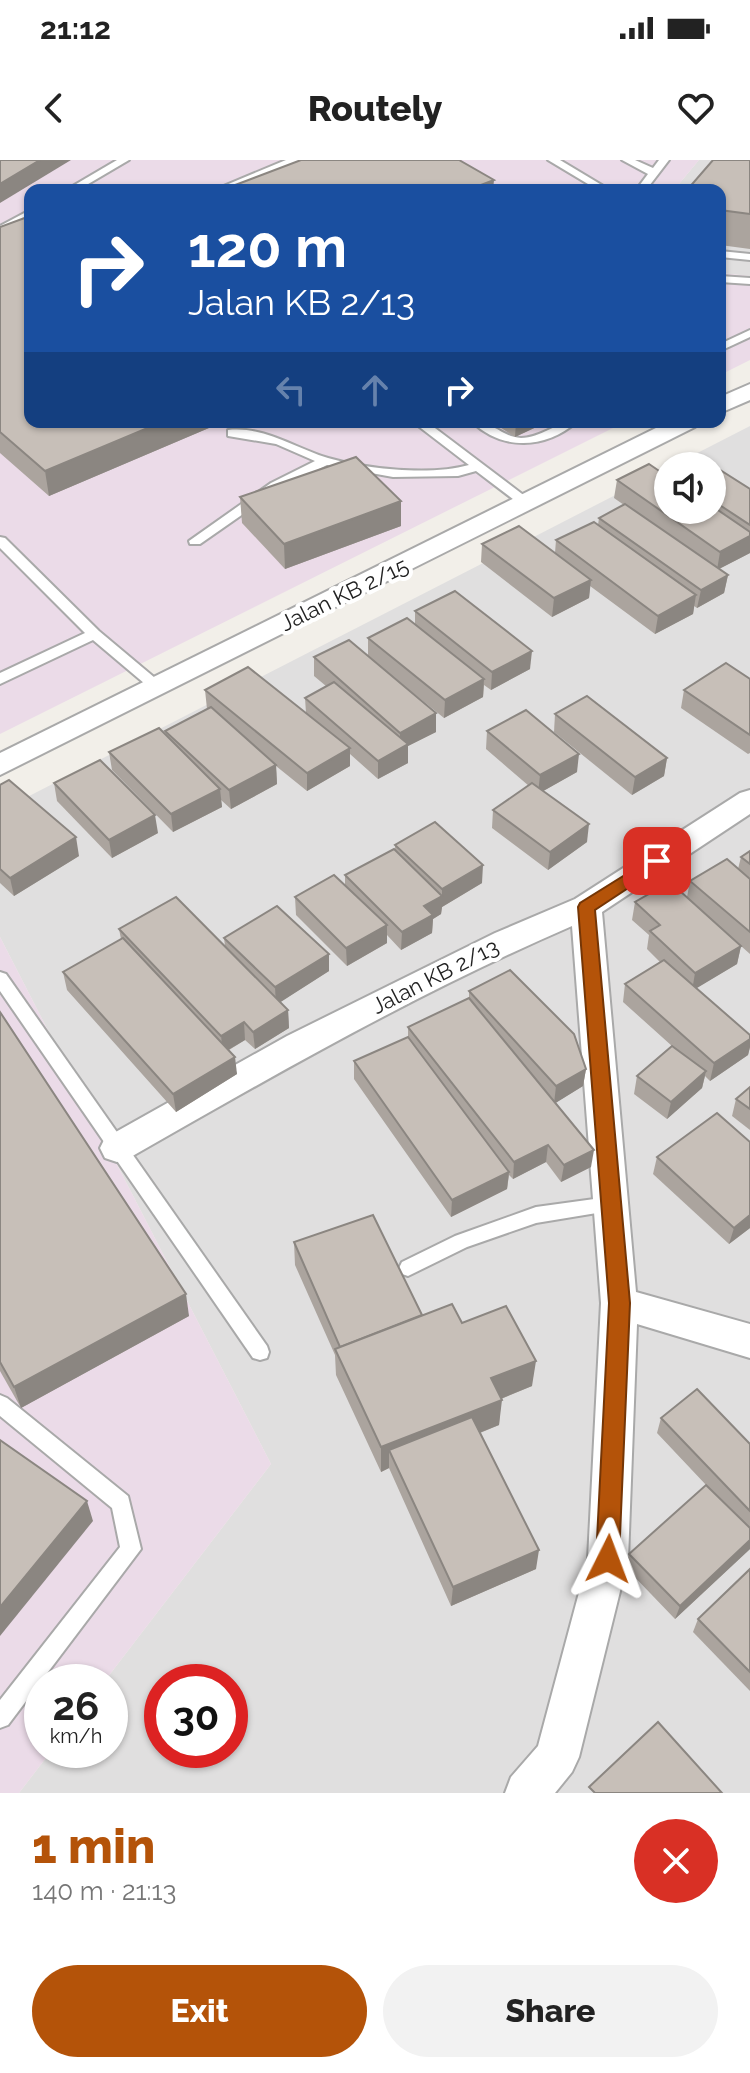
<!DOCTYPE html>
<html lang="en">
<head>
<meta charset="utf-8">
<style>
  :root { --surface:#fff; --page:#f2f2f2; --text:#222; --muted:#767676; --accent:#b45309 }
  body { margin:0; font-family:Raleway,sans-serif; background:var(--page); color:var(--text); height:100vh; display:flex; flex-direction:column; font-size:30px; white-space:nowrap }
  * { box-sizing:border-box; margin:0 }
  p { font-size:26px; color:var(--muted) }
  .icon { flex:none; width:44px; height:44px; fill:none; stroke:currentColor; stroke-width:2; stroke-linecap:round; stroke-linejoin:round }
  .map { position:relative; height:1633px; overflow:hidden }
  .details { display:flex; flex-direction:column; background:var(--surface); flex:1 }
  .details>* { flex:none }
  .guide { position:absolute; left:24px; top:24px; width:702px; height:244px; border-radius:16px; box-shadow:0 2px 6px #0004; background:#1a4fa0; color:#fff; overflow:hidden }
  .tools { position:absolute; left:654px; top:292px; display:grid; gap:16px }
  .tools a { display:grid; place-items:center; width:72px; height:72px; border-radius:50%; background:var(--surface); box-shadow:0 2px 6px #0004; font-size:40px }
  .speed { position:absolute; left:24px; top:1504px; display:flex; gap:16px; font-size:40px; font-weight:700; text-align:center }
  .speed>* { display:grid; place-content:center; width:104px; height:104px; border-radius:50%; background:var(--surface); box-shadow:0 2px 6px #0004; line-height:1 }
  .speed small { font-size:20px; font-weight:400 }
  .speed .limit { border:12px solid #d22; background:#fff; color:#111 }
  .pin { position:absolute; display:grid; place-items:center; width:68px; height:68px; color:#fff; margin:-34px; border-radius:16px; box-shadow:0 4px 12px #0006 }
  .me { position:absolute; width:88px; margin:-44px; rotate:3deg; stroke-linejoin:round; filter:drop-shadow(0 0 6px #0008) }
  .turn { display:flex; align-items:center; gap:28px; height:168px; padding:0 32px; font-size:36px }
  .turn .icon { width:104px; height:104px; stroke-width:2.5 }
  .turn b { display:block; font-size:56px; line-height:68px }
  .lanes { display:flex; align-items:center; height:76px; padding:0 32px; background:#0003; justify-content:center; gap:40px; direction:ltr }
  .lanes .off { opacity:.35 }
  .round { display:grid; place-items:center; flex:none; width:84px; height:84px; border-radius:42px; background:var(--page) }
  .headline { display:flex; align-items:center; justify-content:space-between; height:136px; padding:0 32px }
  h1 { font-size:48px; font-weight:800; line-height:60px; color:var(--accent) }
  .button { display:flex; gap:16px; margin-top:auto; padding:16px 32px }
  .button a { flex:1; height:92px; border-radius:48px; background:var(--accent); color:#fff; font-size:32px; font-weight:800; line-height:92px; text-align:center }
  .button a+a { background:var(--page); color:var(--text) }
  .status { display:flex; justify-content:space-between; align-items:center; height:56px; padding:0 40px; background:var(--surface); direction:ltr }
  .status svg { height:22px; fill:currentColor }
  header { display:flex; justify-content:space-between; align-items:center; height:104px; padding:0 32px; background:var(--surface); font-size:36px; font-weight:800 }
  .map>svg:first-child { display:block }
</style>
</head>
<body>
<div class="status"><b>21:12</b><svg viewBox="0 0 49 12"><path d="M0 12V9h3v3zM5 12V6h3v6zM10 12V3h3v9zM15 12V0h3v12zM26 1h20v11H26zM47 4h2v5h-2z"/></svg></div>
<header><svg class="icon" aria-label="back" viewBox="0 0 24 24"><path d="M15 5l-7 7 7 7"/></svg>Routely<svg class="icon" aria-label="heart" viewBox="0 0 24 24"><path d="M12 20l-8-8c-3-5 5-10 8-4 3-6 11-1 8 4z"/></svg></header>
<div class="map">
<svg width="750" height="1633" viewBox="0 0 750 1633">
  <rect width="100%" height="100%" fill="#f2efe9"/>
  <!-- residential -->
  <g fill="#e0dfdf" fill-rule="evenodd">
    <polygon points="699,0 750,0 750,116 720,113 720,30 674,30"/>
    <path d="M750,266V1633H19L52,1590H110V1522H104L271,1304L0,777V651L668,308V350H712V306H672ZM162,1522H230V1590H162Z"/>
  </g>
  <!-- industrial -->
  <g fill="#ebdbe8">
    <polygon points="0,0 699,0 674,30 30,30 30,262 625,262 0,574"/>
    <polygon points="720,113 750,116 750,200 720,215"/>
    <polygon points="0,777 271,1304 104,1522 42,1522 42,1590 52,1590 19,1633 0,1633"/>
  </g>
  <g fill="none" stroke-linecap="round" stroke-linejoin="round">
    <!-- service casing -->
    <g stroke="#a9a9a9" stroke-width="4">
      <g id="service">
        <polygon points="117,0 129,0 78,30 66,30"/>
        <polygon points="286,0 300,0 228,30 214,30"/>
        <polygon points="548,0 560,0 610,30 598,30"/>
        <polygon points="622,0 635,0 653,8 659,0 669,0 646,30 636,30 648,14"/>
        <polygon points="30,50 30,57 0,73 0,66"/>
        <polygon points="720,91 750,94 750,100 720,97"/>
        <polygon points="720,116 750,118 750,124 720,122"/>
        <polygon points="750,170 750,177 720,191 720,184"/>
        <path d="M413,262H427L530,340V346H522L476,311L458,316L393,317L327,305L279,329L200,384H190L189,381L271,323L315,301L276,284L228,276V270C264,266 295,288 328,298C366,309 430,316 469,305Z"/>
        <path d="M472,262C495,262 502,277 521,278C541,278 555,262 577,262C545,289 503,291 472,262Z"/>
        <polygon points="0,377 5,378 99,471 161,523 163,526 161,529 151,529 93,480 0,524 0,513 85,473 0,388"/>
        <polygon points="0,812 6,814 267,1186 269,1192 267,1198 260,1200 253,1198 0,831"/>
        <polygon points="609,1037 615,1040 618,1045 615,1050 536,1063 467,1087 408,1116 402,1114 399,1108 402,1102 455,1076 536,1047"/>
        <polygon points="0,1235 7,1238 128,1336 141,1389 8,1565 0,1568 0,1540 120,1387 112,1348 0,1256"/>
      </g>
    </g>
    <!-- minor casing -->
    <g stroke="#a9a9a9" stroke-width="4">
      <g id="minor">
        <polygon points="750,224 750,240 720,253 720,237"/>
        <polygon points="668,262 699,262 695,267 0,615 0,593"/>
        <path d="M750,630V654L602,752L636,1132L750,1164V1198L637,1164L628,1399L579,1597L572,1612L555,1633H505L511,1617L538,1586L588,1399L601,1143L572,766C419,832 274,915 129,998L117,1002L105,998L100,988L105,978L287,876L495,773L575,739L740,633Z"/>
      </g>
    </g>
    <!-- service -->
    <use href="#service" fill="#fff" fill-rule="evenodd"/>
    <!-- minor -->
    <use href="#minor" fill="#fff" fill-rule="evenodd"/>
  </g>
  <!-- wall -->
  <g fill="#aba49e">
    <polygon points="750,0 750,89 720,85 720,30"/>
    <polygon points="0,67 30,262 223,262 49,336 0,293"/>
    <polygon points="492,262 547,262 515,277"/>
    <polygon points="712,306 750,329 750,393 719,409 728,415 724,433 697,448 694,446 693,454 655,474 590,426 589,438 552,457 481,402 482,384 555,393 556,380 598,365 599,358 624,345 614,338 617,320 712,350"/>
    <polygon points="240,337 401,366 285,409 242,363"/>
    <polygon points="415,451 530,509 491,530 484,525 483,537 444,558 392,516 436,572 408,586 408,603 378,619 350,594 350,606 307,631 276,606 277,624 231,649 221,640 222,647 173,672 112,610 109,592 166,575 165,571 207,549 205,530 306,553 305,538 326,526 314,516 314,497 368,496 368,478 415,464"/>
    <polygon points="750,519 750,593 748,594 681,548 684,530"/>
    <polygon points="555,554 667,598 664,616 632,635 554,572"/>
    <polygon points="487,571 577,612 543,631 587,682 548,710 492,668 493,650 529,626 486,589"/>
    <polygon points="54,623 158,673 112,698 57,641"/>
    <polygon points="0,625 79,696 14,736 0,723"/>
    <polygon points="395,685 482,723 442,747 441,754 433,759 432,773 401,790 387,775 387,783 347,806 296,755 295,737 345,726 345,715 395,690"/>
    <polygon points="750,691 750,794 741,786 737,804 696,828 750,875 750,887 748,895 710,921 705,916 702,928 667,959 634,934 637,916 672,886 623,842 625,824 660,802 647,789 649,775 632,760 635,742 687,737 690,721 738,709 741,697"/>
    <polygon points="119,769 225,786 224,778 329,794 329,811 280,842 288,850 289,868 255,889 245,880 229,890 237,914 176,952 67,830 63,812 121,779"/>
    <polygon points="469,831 586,909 583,926 555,943 591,1007 561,1022 546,1002 513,1019 509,1015 507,1029 451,1057 354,919 354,901 408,877 408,867 469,838"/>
    <polygon points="0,852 189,1156 21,1248 0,1211"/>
    <polygon points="750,927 750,970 732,956 736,939"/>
    <polygon points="657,997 750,1068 729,1084 653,1014"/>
    <polygon points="294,1082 422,1155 462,1163 532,1226 501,1239 499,1265 480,1273 536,1409 451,1446 389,1308 381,1312 336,1215 335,1195 295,1105"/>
    <polygon points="661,1258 750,1284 750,1389 675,1459 626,1408 629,1394 707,1326 657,1273"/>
    <polygon points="750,1409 750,1531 693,1472 698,1459"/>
  </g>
  <!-- shaded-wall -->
  <g fill="#8b8681">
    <polygon points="40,0 71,0 0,43 0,24"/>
    <polygon points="494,20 493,30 468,30"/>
    <polygon points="162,262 223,262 49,336 45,311"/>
    <polygon points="516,262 547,262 515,277"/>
    <polygon points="401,341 401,366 285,409 284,384"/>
    <polygon points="750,376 750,393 717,410 720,392"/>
    <polygon points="728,415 724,433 697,448 701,430"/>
    <polygon points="591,420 589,438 552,457 554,438"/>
    <polygon points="696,435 693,454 655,474 658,456"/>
    <polygon points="532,491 530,509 491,530 492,512"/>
    <polygon points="484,519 483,537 444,558 445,540"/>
    <polygon points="436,553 436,572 408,586 408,603 378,619 378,601 400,589 400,573"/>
    <polygon points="350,588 350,606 307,631 307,613"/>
    <polygon points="579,594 577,612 538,634 540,615"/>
    <polygon points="667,598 664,616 632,635 635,617"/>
    <polygon points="276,605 277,624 231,649 229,630"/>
    <polygon points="220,629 222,647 173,672 171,654"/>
    <polygon points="155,655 158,673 112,698 109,680"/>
    <polygon points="589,664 587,682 548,710 550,692"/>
    <polygon points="76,677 79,696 14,736 10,718"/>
    <polygon points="483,705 482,723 442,747 441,754 433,759 432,773 401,790 402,772 424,746 442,736 442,729"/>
    <polygon points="387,765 387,783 347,806 346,788"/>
    <polygon points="741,786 737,804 692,831 695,813"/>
    <polygon points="329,794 329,811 276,845 275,827"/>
    <polygon points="288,850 289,868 255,889 253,872"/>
    <polygon points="244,862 245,880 223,893 221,876"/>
    <polygon points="750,879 750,887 748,895 710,921 714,903"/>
    <polygon points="235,897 237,914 176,952 173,934"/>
    <polygon points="586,909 583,926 554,944 556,926"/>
    <polygon points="706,911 702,928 667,959 671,942"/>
    <polygon points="548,985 546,1002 513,1019 514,1002"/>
    <polygon points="594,990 591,1007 561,1022 564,1005"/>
    <polygon points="509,1012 507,1029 451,1057 452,1040"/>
    <polygon points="750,1055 750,1068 729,1084 734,1068"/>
    <polygon points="186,1134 189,1156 21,1248 14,1227"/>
    <polygon points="536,1201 532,1226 488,1244 491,1218"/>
    <polygon points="502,1240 499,1265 396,1306 389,1290 389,1308 381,1312 381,1287"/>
    <polygon points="87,1341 93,1361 0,1476 0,1447"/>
    <polygon points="750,1380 750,1389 675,1459 680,1446"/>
    <polygon points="539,1390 536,1409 451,1446 453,1427"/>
  </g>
  <!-- building -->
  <g fill="#c7bfb8" stroke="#8b8681" stroke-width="2">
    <polygon points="0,0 40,0 0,24"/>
    <polygon points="301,0 459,0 494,20 468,30 222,30"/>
    <polygon points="713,0 750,0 750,54 720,50 720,30 687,30"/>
    <polygon points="30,56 30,262 162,262 45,311 0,272 0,67"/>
    <polygon points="356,297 401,341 284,384 240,337"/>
    <polygon points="706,301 750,329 750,365 712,340 712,306 696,306"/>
    <polygon points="649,304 668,317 668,350 712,350 712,346 750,372 750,376 720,392 617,320"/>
    <polygon points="625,344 728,415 701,430 599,358"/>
    <polygon points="594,362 696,435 658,456 556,380"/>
    <polygon points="519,366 591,420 554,438 482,384"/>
    <polygon points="455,431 532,491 492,512 415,451"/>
    <polygon points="407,458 484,519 445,540 368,478"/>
    <polygon points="349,480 436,553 400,573 314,497"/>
    <polygon points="726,503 750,519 750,575 684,530"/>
    <polygon points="248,507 350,588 307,613 205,530"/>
    <polygon points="334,522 408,584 378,601 305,538"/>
    <polygon points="587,536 667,598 635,617 555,554"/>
    <polygon points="211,547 276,605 229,630 165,571"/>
    <polygon points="526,550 579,594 540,615 487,571"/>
    <polygon points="159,568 220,629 171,654 109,592"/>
    <polygon points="100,600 155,655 109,680 54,623"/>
    <polygon points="9,620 76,677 10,718 0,709 0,625"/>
    <polygon points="532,623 589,664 550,692 493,650"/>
    <polygon points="435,662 483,705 442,729 395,685"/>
    <polygon points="394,689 442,736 424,746 433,755 402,772 345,715"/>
    <polygon points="750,691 750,704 741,697"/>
    <polygon points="727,699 750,719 750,772 690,721"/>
    <polygon points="334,715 387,765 346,788 295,737"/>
    <polygon points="670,722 741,786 695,813 650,771 660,765 635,742"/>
    <polygon points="176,737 288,850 253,872 244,862 221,876 119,769"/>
    <polygon points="277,746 329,794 275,827 224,778"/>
    <polygon points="123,778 235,897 173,934 63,812"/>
    <polygon points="664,800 750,875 750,879 714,903 625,824"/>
    <polygon points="510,810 574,874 586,909 556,926 469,831"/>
    <polygon points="469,838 594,990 564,1005 548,985 514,1002 408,867"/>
    <polygon points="0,852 186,1134 14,1227 0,1202"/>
    <polygon points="408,877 509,1012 452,1040 354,901"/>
    <polygon points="672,886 706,911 671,942 637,916"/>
    <polygon points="750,927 750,949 736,939"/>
    <polygon points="717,953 750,982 750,1055 734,1068 657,997"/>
    <polygon points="373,1055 422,1155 340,1187 294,1082"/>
    <polygon points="452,1144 462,1163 506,1146 536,1201 491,1218 502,1240 381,1287 335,1189"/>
    <polygon points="697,1229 750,1284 750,1351 661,1258"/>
    <polygon points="472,1257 539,1390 453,1427 389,1290"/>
    <polygon points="0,1280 87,1341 0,1447"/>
    <polygon points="706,1325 750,1368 750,1380 680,1446 629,1394"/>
    <polygon points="750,1409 750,1512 698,1459"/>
    <polygon points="658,1562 722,1633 595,1633 589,1627"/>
  </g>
  <!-- route -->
  <polygon fill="#b45309" stroke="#753606" stroke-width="2" points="657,695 663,696 666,701 663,705 595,750 630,1143 619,1399 616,1407 608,1410 599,1407 596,1399 609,1143 578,747 580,743"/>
  <g text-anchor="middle" stroke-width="8" stroke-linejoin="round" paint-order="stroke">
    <!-- street labels -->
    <g font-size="22" fill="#222" stroke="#fff">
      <text transform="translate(344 434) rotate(-26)" y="8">Jalan KB 2/15</text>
      <text transform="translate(435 816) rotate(-27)" y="8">Jalan KB 2/13</text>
    </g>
  </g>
</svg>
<div class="tools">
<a><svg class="icon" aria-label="sound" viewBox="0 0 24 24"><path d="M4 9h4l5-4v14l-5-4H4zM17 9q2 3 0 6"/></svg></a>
</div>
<div class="speed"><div>26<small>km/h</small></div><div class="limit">30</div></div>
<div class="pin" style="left:657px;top:701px;background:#d93025"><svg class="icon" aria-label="arrive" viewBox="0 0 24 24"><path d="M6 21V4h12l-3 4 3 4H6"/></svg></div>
<svg class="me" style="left:608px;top:1399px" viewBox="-20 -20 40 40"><path d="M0-17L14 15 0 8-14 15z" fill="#b45309" stroke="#fff" stroke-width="4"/></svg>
<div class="guide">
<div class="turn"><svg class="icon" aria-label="right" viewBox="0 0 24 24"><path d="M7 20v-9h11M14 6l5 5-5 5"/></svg><div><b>120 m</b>Jalan KB 2/13</div></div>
<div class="lanes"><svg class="icon off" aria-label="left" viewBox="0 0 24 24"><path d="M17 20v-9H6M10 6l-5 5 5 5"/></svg><svg class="icon off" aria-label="ahead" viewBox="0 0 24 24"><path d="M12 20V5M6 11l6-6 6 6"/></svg><svg class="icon" aria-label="right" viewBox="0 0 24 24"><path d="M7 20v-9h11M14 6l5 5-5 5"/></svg></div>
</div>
</div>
<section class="details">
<div class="headline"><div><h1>1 min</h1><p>140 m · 21:13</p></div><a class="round" style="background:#d93025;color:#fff"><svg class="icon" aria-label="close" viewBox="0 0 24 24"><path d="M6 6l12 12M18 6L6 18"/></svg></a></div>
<div class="button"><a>Exit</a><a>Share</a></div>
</section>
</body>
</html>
